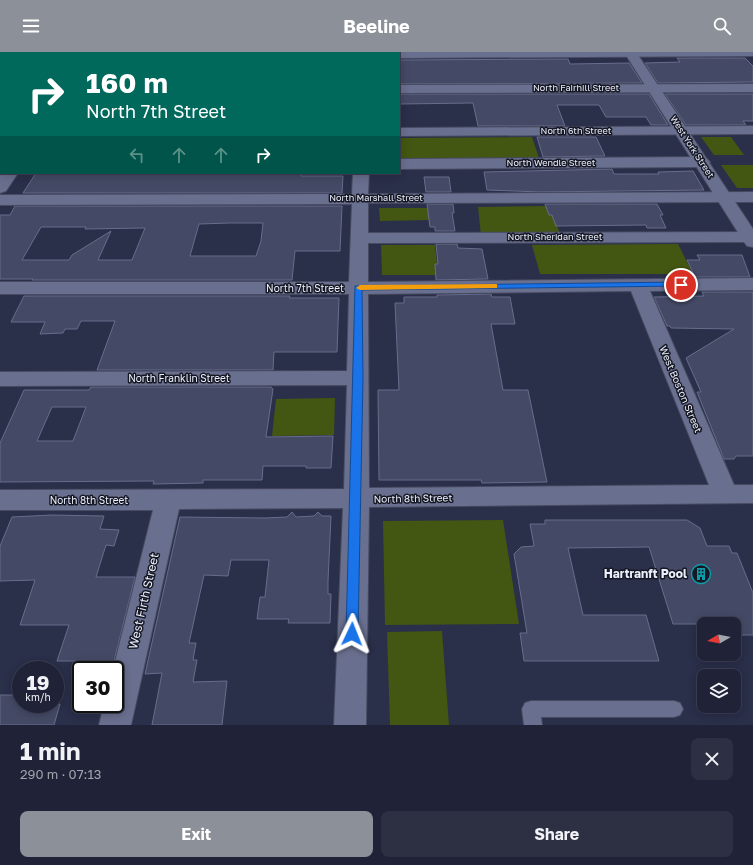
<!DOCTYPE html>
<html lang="en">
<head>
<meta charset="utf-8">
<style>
  :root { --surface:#202338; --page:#2d2f43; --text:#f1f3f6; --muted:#a2a4ae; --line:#3d4053; --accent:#8c9099 }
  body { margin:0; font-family:"Golos Text",sans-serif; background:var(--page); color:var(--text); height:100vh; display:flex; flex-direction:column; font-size:15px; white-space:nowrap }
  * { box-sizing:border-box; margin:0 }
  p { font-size:13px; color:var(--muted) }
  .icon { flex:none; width:22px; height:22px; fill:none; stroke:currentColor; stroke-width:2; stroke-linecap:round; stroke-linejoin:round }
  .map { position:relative; height:673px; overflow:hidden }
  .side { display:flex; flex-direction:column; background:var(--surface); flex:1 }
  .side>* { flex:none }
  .hud { position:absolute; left:0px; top:0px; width:400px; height:122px; box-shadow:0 2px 10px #0003,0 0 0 1px var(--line); background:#00695c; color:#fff; overflow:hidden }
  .needle { width:26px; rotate:260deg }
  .fabs { position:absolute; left:697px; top:565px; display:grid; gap:8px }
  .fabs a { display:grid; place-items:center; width:44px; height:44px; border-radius:8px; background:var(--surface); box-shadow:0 2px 10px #0003,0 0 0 1px var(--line); font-size:20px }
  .speed { position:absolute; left:12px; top:609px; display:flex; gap:8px; font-size:20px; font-weight:700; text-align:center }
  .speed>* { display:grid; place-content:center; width:52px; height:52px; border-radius:50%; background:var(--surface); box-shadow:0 2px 10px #0003,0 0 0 1px var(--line); line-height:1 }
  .speed small { font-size:10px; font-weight:400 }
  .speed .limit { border:2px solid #111; border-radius:6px; background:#fff; color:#111 }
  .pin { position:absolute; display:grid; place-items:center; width:34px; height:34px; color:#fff; margin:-17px; border:2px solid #fff; border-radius:50%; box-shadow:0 1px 4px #0007 }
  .me { position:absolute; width:44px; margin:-22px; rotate:2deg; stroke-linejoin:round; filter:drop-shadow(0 0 3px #0008) }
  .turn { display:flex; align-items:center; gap:14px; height:84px; padding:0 20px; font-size:18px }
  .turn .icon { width:52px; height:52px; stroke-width:2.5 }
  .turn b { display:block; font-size:28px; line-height:34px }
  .lanes { display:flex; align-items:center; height:38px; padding:0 20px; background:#0003; justify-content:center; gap:20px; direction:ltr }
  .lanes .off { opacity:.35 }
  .round { display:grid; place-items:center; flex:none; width:42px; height:42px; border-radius:8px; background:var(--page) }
  .summary { display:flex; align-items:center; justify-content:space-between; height:68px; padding:0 20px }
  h1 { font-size:24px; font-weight:700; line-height:30px }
  .cta { display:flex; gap:8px; margin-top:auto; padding:8px 20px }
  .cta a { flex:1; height:46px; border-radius:8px; background:var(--accent); color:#fff; font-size:16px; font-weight:700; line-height:46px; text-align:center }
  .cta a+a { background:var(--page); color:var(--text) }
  header { display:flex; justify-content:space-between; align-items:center; height:52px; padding:0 20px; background:var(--accent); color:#fff; font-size:18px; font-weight:700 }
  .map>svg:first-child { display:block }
</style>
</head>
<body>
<header><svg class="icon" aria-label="menu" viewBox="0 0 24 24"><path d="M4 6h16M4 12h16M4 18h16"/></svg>Beeline<svg class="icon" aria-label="search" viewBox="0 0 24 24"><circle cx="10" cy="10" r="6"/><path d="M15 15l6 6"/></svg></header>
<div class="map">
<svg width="753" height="673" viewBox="0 0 753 673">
  <rect width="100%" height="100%" fill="#2a2f4a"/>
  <!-- green -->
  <g fill="#435712">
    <polygon points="532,85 539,106 399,109 399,86"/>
    <polygon points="701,85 731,85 744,103 714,103"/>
    <polygon points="721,113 753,113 753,136 737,136"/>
    <polygon points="550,154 560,182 481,183 478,155"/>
    <polygon points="379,156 429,156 430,168 380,169"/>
    <polygon points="678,192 693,222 540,222 532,193"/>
    <polygon points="381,193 435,193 438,223 382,223"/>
    <polygon points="335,346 334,383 272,384 276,347"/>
    <polygon points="503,468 519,572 385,573 383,469"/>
    <polygon points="442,579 449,673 390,673 387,580"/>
  </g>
  <!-- building -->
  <g fill="#444965" stroke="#676d8c" fill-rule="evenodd">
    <polygon points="677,6 745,6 753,14 753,30 658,31 645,11 680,10"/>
    <polygon points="568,7 570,12 629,11 642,31 399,32 399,8"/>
    <polygon points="399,42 649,42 668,73 651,73 646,65 606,65 599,53 557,53 565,74 478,74 473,51 399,52"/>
    <polygon points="665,42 753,42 753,69 743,69 746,73 686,73"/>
    <polygon points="537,85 596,85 605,104 543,105"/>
    <polygon points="612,117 614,122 659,122 658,120 693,119 704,138 541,140 487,138 484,120"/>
    <polygon points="36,121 58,121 57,122 302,121 301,124 343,124 342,141 23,141"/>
    <polygon points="424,125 449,125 451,140 426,140"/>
    <polygon points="427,152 453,152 454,161 452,161 455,179 435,179 435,175 430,175"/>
    <polygon points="545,152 657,152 663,163 660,163 666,176 647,176 646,173 556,174 552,163 549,163"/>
    <path d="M15,154H342L340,199H295L292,228H32L33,227H0V163H10ZM230,171H263L261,189L256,204H190L199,172ZM41,175H86L85,177L145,176L132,208H98L111,179L72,203L69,208H22Z"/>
    <polygon points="436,192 457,192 458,196 482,197 488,227 436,228 435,212 438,212"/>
    <polygon points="697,203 742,203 750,225 695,225 687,208 700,208"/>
    <polygon points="702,240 753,240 753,404 736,404 734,407 724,407 697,340 701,340 686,306 734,277 671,276 670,274 667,274 654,245 704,244"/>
    <polygon points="491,242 492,245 510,245 515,272 491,272 503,338 528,338 547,430 482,431 481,428 379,428 378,338 399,338 395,251 404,251 404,245 437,245 437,243"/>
    <polygon points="24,244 290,244 289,246 339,246 337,300 274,300 273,318 97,318 115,269 81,269 77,277 65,277 63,281 40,282 45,270 11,270"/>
    <path d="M91,335H271L273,337L266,385L333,384L331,416H306V414H263L262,428H203V431L153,432L154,429L0,430V391L24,338H89ZM52,355H86L73,389H37Z"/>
    <polygon points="292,460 296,465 314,464 318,460 322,464 331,464 328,529 328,542 331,542 330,571 288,571 289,567 257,567 260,545 265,545 269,508 231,508 228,524 204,523 189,591 196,591 193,608 197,608 193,630 227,629 222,673 152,673 162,621 145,622 180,465 265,466 287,465"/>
    <polygon points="52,463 104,464 100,477 119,478 114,494 106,493 96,525 135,525 114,609 57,609 69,573 20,573 35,528 0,529 0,494 12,465"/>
    <polygon points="545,468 687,468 700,476 707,494 729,494 732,501 737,501 753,541 753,583 734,583 734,572 673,572 649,495 568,496 583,563 646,563 659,609 524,609 520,581 527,581 514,502 521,495 534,494 530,472 545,472"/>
    <polygon points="0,643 21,643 21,652 60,652 54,673 0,673"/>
  </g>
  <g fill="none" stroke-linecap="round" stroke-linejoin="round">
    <!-- service casing -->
    <g stroke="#474a60" stroke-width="2">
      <g id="service">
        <rect x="0" y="3" width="1" height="4"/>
        <rect x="0" y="13" width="1" height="4"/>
        <rect x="0" y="25" width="1" height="4"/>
        <polygon points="531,649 674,649 680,651 683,657 680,663 674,665 541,665 542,673 524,673 522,657 525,651"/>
      </g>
    </g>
    <!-- minor casing -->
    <g stroke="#474a60" stroke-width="2">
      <g id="minor">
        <rect x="88" y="0" width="12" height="1"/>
        <rect x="356" y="0" width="12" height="1"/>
        <polygon points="394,0 753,0 753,4 399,6 399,1 394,1"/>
        <polygon points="753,32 753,40 399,41 399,33"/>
        <rect x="0" y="34" width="1" height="8"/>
        <polygon points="702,105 707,107 710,110 707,113 702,115 399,117 399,107"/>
        <polygon points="2,121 18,121 6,139 0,141 0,124"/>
        <path d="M353,121H369L368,142L753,140V150L368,151V181L750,180H753V190H750L368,191V230L753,226V238L650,239L734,433H753V451L369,455L366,673H334L343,456L179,457L131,673H99L104,652H115V618H113L153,458H0V438L344,437L347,333L0,334V320L347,319L349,242H0V230H349L352,152L0,153V143L352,142ZM631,239L709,433L369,436L368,242Z"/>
      </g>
    </g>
    <!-- tertiary casing -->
    <g stroke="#474a60" stroke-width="2">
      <polygon id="tertiary" points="624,0 636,0 753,177 753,195 747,194 744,190"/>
    </g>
    <!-- secondary casing -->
    <g stroke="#474a60" stroke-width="2">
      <g id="secondary">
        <polygon points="753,74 753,82 399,84 399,76"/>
        <rect x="0" y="77" width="1" height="8"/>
      </g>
    </g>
    <!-- service -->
    <use href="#service" fill="#696f8e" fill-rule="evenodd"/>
    <!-- minor -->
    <use href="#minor" fill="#696f8e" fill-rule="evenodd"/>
    <!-- tertiary -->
    <use href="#tertiary" fill="#696f8e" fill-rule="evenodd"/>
    <!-- secondary -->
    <use href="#secondary" fill="#696f8e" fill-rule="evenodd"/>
  </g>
  <!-- route -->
  <polygon fill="#1a73e8" stroke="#114b97" points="681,230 684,231 684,234 362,238 363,326 358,582 357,586 352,588 348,586 346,582 355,234"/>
  <!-- slow -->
  <polygon fill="#f59e0b" points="494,232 497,232 497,236 360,238 356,236 360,233"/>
  <!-- icons -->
  <defs>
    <g id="building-ring" transform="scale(1)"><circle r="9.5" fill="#161824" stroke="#0f9aa8" stroke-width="1.5"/><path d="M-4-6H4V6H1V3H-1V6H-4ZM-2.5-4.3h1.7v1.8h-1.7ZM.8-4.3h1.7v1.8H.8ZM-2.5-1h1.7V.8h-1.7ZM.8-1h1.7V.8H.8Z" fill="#0f9aa8"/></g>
  </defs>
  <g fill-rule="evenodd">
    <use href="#building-ring" x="701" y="522"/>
  </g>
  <g text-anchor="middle" stroke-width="3" stroke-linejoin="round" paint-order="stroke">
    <!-- far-street labels -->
    <g font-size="9" fill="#eceffd" stroke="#161824">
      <text x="576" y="39">North Fairhill Street</text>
      <text x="576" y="82">North 6th Street</text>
      <text transform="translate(692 95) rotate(57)" y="3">West York Street</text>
      <text x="551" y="114">North Wendle Street</text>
      <text x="376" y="149">North Marshall Street</text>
      <text x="555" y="188">North Sheridan Street</text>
    </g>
    <!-- street labels -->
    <g font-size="10" fill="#eceffd" stroke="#161824">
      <text x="305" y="240">North 7th Street</text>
      <text x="179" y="330">North Franklin Street</text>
      <text transform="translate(681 337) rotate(67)" y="4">West Boston Street</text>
      <text transform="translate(413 446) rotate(-1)" y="4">North 8th Street</text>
      <text x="89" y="452">North 8th Street</text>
    </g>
    <!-- near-poi labels -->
    <g font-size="12" font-weight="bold" fill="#eceffd" stroke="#161824" text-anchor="end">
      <text x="687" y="526">Hartranft Pool</text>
    </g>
    <!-- near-street labels -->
    <g font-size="12" fill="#eceffd" stroke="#161824">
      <text transform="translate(144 549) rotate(-77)" y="4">West Firth Street</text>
    </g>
  </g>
</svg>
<div class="fabs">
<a><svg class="needle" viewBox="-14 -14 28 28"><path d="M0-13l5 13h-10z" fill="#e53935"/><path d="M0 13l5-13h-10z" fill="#a2a4ae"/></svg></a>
<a><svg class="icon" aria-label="layers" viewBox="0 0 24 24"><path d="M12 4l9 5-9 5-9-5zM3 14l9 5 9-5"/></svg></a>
</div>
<div class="speed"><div>19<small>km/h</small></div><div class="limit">30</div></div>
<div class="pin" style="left:681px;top:233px;background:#d93025"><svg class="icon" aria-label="arrive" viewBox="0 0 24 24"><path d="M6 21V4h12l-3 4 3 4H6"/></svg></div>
<svg class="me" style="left:352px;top:582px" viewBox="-20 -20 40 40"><path d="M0-17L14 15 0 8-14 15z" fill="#1a73e8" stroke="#fff" stroke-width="4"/></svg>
<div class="hud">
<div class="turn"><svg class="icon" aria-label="right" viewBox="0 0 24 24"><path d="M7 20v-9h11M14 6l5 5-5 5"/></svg><div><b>160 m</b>North 7th Street</div></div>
<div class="lanes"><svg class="icon off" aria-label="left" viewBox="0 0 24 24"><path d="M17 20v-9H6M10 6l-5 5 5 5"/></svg><svg class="icon off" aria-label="ahead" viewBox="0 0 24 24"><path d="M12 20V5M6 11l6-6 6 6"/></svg><svg class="icon off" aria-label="ahead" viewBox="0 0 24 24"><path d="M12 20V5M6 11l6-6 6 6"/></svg><svg class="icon" aria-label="right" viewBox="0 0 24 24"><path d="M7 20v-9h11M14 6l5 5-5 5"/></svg></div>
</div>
</div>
<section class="side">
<div class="summary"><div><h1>1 min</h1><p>290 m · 07:13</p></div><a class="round"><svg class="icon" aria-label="close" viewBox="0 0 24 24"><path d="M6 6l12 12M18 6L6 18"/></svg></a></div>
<div class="cta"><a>Exit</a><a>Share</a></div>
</section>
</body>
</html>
